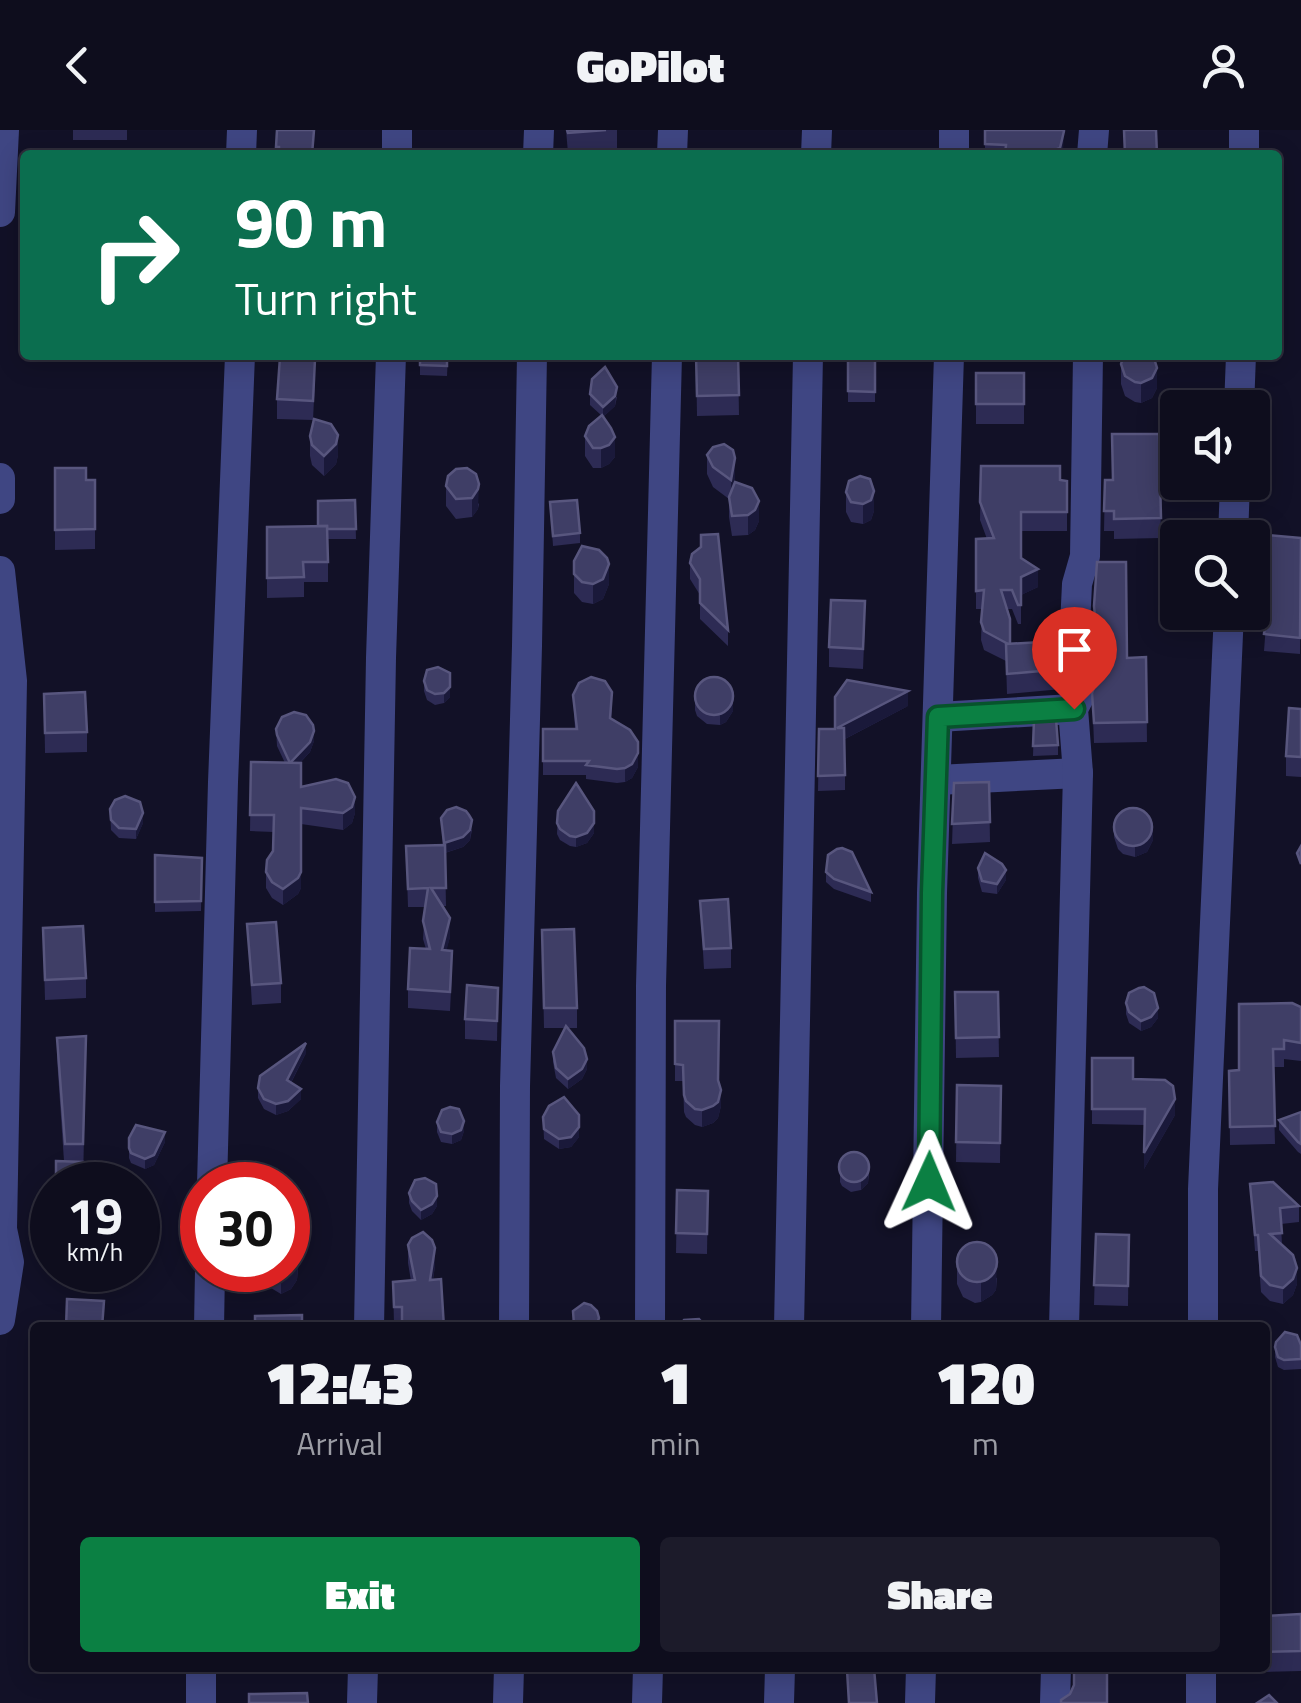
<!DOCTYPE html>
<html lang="en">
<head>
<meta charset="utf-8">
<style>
  :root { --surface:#0e0d1d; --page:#1c1b2a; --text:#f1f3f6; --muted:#9b9ca4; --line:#2e2d3b; --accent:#0b8043 }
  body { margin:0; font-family:"Titillium Web",sans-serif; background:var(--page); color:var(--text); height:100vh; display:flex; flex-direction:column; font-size:38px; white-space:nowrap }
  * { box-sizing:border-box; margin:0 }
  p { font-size:32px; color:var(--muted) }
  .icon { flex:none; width:55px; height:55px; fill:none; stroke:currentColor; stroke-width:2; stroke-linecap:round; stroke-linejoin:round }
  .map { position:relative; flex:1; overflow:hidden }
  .sheet { position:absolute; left:30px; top:1192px; width:1240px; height:350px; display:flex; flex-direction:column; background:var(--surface); border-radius:10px; box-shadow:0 5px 25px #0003,0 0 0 2px var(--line) }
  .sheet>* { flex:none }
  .hud { position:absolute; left:20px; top:20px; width:1262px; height:210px; border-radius:10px; box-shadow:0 5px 25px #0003,0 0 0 2px var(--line); background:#0b6e4f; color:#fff; overflow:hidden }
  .fabs { position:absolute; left:1160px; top:260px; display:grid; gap:20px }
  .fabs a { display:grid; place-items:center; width:110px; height:110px; border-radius:10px; background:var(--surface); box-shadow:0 5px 25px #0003,0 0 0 2px var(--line); font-size:50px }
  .speed { position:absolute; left:30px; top:1032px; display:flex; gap:20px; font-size:50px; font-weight:700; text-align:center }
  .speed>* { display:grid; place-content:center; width:130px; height:130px; border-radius:50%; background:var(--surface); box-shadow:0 5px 25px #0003,0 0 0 2px var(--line); line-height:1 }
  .speed small { font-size:25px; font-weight:400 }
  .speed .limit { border:15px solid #d22; background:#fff; color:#111 }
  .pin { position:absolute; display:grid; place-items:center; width:85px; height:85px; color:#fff; margin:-102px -42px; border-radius:50% 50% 50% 0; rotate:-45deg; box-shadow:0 0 10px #0007 }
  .pin .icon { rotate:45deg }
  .me { position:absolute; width:110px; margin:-55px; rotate:1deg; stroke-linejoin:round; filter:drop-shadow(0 0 8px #0008) }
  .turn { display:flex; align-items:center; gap:35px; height:210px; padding:0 50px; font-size:45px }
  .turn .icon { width:130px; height:130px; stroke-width:2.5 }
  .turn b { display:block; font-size:70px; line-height:85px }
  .eta { display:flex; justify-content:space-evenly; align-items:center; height:170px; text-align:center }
  .eta b { font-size:60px; font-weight:800; line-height:70px }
  .button { display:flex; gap:20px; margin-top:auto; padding:20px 50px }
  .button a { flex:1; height:115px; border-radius:10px; background:var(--accent); color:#fff; font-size:40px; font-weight:800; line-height:115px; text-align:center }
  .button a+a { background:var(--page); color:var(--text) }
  header { display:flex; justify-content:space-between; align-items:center; height:130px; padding:0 50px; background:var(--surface); font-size:45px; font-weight:800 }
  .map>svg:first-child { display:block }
</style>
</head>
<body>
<header><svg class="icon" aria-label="back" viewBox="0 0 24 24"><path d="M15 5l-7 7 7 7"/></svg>GoPilot<svg class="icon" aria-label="person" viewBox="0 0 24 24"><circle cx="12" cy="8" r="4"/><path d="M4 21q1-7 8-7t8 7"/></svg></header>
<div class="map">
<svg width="1301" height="1573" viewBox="0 0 1301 1573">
  <rect width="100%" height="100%" fill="#121127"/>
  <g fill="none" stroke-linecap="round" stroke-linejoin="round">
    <!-- minor -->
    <g stroke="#3f4683" stroke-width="30">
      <polyline points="1244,0 1244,25"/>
      <polyline points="241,25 242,0"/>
      <polyline points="397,25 397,0"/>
      <polyline points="538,25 539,0"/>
      <polyline points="672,25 673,0"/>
      <polyline points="816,25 817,0"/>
      <polyline points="954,25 954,0"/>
      <polyline points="1092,25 1094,0"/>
      <polyline points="0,82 4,0"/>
      <polyline points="1239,278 1241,225"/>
      <polyline points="0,348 0,369"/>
      <polyline points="1233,408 1235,352"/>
      <polyline points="0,441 12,551 2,1099 9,1132 0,1190"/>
      <polyline points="938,587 1073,579"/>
      <polyline points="937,650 1078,643"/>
      <polyline points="212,1055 223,652 240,225"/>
      <polyline points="209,1198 210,1140"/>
      <polyline points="369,1198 381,528 391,225"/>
      <polyline points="514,1198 515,956 527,516 532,225"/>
      <polyline points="650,1198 651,856 667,225"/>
      <polyline points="789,1198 808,225"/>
      <polyline points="926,1198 932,763 949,225"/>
      <polyline points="1064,1198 1078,643 1073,579 1081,563 1075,496 1077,454 1085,426 1088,225"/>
      <polyline points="1203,1198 1203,1059 1229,482"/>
      <polyline points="201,1573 201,1538"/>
      <polyline points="362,1573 363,1538"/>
      <polyline points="508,1573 509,1538"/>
      <polyline points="647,1573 648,1538"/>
      <polyline points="779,1573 780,1538"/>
      <polyline points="920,1573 921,1538"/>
      <polyline points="1055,1573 1056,1538"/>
      <polyline points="1201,1573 1201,1538"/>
    </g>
  </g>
  <!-- wall -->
  <g fill="#2d2b54">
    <rect x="73" y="0" width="54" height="10"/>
    <polygon points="566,0 617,0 617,19 568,23"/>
    <polygon points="985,0 1064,21 1063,25 985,25"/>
    <polygon points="420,225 448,225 447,246 420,245"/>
    <polygon points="696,225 738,225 739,285 697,286"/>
    <rect x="848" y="225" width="27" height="47"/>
    <polygon points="1121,234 1157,258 1152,268 1141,273 1135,272 1125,266 1121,254"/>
    <rect x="976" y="243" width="48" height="51"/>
    <polygon points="315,249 313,290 277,289 277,269"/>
    <polygon points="590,264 617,267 615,276 603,287 615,327 609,334 601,338 593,338 585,326 585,306 601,285 590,275"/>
    <polygon points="1159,304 1161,408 1114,409 1114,401 1104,401 1105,350 1113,350"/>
    <polygon points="310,306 338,325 336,334 324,346 312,335 310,326"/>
    <polygon points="707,325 735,347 733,357 759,391 755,400 748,405 732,406 729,387 729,369 713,357 707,344"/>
    <polygon points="981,336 1067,351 1067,401 1021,401 1021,428 1038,457 1021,465 1021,494 1018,494 1012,479 1007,479 1010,514 1062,539 1062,559 1007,564 1006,531 984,520 981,510 982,479 976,479 976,409 987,409 980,390"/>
    <polygon points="55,338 86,350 95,350 95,419 55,420"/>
    <polygon points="448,346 479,374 478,379 472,387 456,389 446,376 446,356"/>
    <polygon points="846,362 874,381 871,390 863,394 851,392 846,382"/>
    <polygon points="355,370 356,409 328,409 328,452 304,452 304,467 267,468 267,397 318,396"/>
    <polygon points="550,372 580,403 580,413 553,416"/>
    <polygon points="1301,408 1300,524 1264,521 1268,467 1263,466 1263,449"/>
    <polygon points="692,424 728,500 728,516 700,489 700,465 690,449 690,433"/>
    <polygon points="574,431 609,454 603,469 593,474 582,472 574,463"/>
    <polygon points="1094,476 1127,528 1146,527 1147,612 1094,613 1092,563 1098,545 1094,496"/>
    <polygon points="865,491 863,539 829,537 829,517"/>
    <polygon points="424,551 450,567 444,573 435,575 427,570 424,561"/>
    <polygon points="44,564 87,602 87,622 45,623"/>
    <polygon points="573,565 612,576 611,589 638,612 638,637 632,648 625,652 617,653 586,649 586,645 543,645 543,599 575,599"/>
    <polygon points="695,570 733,581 726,592 720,595 707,594 697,586 695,580"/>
    <polygon points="908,576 845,609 845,660 818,661 819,599 835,599"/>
    <polygon points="1301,579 1301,647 1286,646 1286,626"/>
    <polygon points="1034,590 1058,615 1058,625 1033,626"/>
    <polygon points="276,599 314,611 310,622 300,633 301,657 355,683 352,693 343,700 301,694 301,758 298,764 283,775 272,768 266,758 266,742 273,721 274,702 250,701 251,632 285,633 277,616"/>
    <polygon points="989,652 990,712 952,714 954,653"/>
    <polygon points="110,679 143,693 136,709 119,708 111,700"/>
    <polygon points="558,681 594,703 587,713 576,717 570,716 560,710 557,704"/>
    <polygon points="441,688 472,700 470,710 463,717 445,723 446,776 442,776 450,807 446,820 452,840 450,881 408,878 408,859 426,819 423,809 425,777 408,777 406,716 443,715"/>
    <polygon points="1114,697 1153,710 1147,722 1135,727 1123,724 1118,719 1114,707"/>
    <polygon points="155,725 202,728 201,781 155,782"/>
    <polygon points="978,738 1006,750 997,764 982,762 978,748"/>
    <polygon points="826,742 871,762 871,772 834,759 826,752"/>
    <polygon points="700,771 731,818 731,838 704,839"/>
    <polygon points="247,794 281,853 281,873 252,875"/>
    <polygon points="43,798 86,848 86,868 45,870"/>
    <polygon points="542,800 577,878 577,898 567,898 587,939 582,949 568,959 556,948 553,932 553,922 566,898 544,898"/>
    <polygon points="498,858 497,911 465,909 465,889"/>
    <polygon points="955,862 998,862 999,927 956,928"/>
    <polygon points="1126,873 1158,888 1151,897 1141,901 1129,893 1126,884"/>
    <polygon points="1301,877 1301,931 1284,929 1284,937 1273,937 1275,1014 1230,1015 1229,941 1239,940"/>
    <polygon points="675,891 718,951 721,976 718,988 713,993 702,997 695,995 686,987 684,982 683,951 675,951"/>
    <polygon points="86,906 83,1055 64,1031 57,928 57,908"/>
    <polygon points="306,923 291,953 301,969 288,981 276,985 264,979 258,968 258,958"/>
    <polygon points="1092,928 1133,949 1175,985 1144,1039 1145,995 1092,994"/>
    <polygon points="957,955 1001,956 1000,1033 956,1032"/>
    <polygon points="1301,982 1301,1024 1298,1022 1279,1000 1279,990"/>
    <polygon points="579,985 579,1007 571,1017 559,1019 544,1009 543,987"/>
    <polygon points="437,992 464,1001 461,1010 452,1014 441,1012 437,1002"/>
    <polygon points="129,1008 165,1012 154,1035 145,1039 131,1033 129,1028"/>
    <polygon points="840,1032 869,1043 868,1053 861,1060 851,1062 842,1056 840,1052"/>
    <polygon points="1250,1054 1299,1076 1299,1092 1281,1094 1282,1115 1297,1154 1293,1165 1283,1174 1270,1171 1261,1162 1258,1121 1255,1121"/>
    <polygon points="677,1060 708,1061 707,1124 676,1123"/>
    <polygon points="409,1063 437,1076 432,1084 421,1090 412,1081 409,1073"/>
    <polygon points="294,1080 302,1097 297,1150 291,1159 281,1164 271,1158 266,1149 264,1140 288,1140"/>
    <polygon points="1096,1104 1129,1105 1128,1176 1094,1175"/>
    <polygon points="408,1115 435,1136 433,1150 402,1194 394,1195 393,1152 411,1151 408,1133"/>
    <polygon points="957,1134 997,1148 996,1160 992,1165 981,1172 975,1173 963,1167 957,1154"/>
    <polygon points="1301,1215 1301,1239 1284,1240 1278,1237 1275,1227 1275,1217"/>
    <polygon points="1301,1484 1301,1541 1262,1542 1262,1538 1265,1538 1265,1486"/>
  </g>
  <!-- shaded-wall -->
  <g fill="#1a193a">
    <polygon points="1064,1 1063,25 1041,25"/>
    <polygon points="1157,238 1157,258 1152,268 1141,273 1141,253"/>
    <polygon points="617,257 615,276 603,287 603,277"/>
    <polygon points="338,305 338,325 336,334 324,346 324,326"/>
    <polygon points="615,307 615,327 609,334 601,338 601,318"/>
    <polygon points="735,328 735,347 731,370 731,350"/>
    <polygon points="479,354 478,379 472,387 472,368"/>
    <polygon points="874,361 874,381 871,390 863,394 863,374"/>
    <polygon points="759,371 759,391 755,400 748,405 748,385"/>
    <polygon points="609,434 609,454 603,469 593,474 593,454"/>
    <polygon points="1038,439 1038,457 1021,465 1021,447"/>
    <polygon points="450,557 450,567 444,573 444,563"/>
    <polygon points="908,561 908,576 837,613 837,598"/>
    <polygon points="733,571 733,581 726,592 720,595 720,585"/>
    <polygon points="314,601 314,611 310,622 290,643 290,633"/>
    <polygon points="638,623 638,637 632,648 625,652 625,638"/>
    <polygon points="355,667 355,683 352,693 343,700 343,683"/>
    <polygon points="143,683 143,693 136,709 136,699"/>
    <polygon points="472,690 470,710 463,717 444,723 444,713"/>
    <polygon points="594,693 594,703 587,713 576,717 576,707"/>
    <polygon points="1153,700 1153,710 1147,722 1135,727 1135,717"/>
    <polygon points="1006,740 1006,750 997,764 997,754"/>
    <polygon points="301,742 301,758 298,764 283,775 283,759"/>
    <polygon points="450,788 450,807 442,839 442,820"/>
    <polygon points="1158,878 1158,888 1151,897 1141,901 1141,891"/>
    <polygon points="306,913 306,923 287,960 287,950"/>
    <polygon points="587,929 587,939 582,949 568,959 568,949"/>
    <polygon points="301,959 301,969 288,981 276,985 276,974"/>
    <polygon points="721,960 721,976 718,988 713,993 702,997 702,980"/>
    <polygon points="1175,969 1175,985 1144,1039 1144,1023"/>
    <polygon points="464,991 464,1001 461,1010 452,1014 452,1004"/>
    <polygon points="579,997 579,1007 571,1017 559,1019 559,1009"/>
    <polygon points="165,1002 165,1012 154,1035 145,1039 145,1029"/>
    <polygon points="868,1043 868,1053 861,1060 861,1050"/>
    <polygon points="437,1066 437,1076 432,1084 421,1090 421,1080"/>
    <polygon points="302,1080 297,1150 291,1159 281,1164 281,1147"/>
    <polygon points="435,1118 435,1136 430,1167 430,1150"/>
    <polygon points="997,1128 996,1160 992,1165 981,1172 981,1152"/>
    <polygon points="1297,1138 1297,1154 1293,1165 1283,1174 1283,1158"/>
  </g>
  <!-- building -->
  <g fill="#3f3e66" stroke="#58567e" stroke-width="2.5">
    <polygon points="277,0 314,0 312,25 279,25 279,17 276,17"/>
    <polygon points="567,0 606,0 568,3"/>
    <polygon points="985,0 1063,0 1064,1 1060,18 1041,25 1005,25 1006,15 985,14"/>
    <polygon points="1124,0 1156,0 1157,25 1125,25"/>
    <polygon points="420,225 447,225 447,236 420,235"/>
    <polygon points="696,225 738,225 739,265 697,266"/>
    <polygon points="848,225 875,225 875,262 848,261"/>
    <polygon points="1124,225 1153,225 1157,238 1152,248 1141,253 1135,252 1125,246 1121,234"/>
    <polygon points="280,227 315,229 313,271 277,269"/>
    <polygon points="605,237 617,257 615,266 603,277 590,264 592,249"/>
    <rect x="976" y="243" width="48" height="31"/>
    <polygon points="602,285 611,298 615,307 609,315 601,318 593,318 585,306 589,296"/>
    <polygon points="314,289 331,294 338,305 336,314 324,326 312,315 310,306"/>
    <polygon points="1112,304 1159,304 1161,388 1114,389 1114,381 1104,381 1105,350 1113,350"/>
    <polygon points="724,314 733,320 735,328 731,350 713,337 707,325 713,317"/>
    <polygon points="981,336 1060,336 1060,350 1067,351 1067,382 1021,382 1021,428 1038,439 1021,447 1021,475 1018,475 1012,460 1001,460 1010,489 1010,515 984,501 981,492 984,460 976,461 976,409 994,408 980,372"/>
    <polygon points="55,338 86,338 86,350 95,350 95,399 55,400"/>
    <polygon points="467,338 476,344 479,354 478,359 472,368 456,369 446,356 448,346 456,339"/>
    <polygon points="860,346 870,349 874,361 871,370 863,374 851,372 846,362 849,351"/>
    <polygon points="735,352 752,358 759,371 755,380 748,385 732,386 729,367"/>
    <polygon points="355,370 356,399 327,399 327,396 318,396 318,371"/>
    <polygon points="577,370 580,403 553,406 550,372"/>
    <polygon points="327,396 328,432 303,432 304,447 267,448 267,397"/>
    <polygon points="718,404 728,500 700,473 700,449 690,433 692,424 701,417 701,405"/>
    <polygon points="1267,405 1301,408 1300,508 1264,504 1270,450 1263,449"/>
    <polygon points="582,416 599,420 607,428 609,434 603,449 593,454 582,452 574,444 574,431"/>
    <polygon points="1097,432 1126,432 1127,528 1146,527 1147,592 1094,593 1092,563 1100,541 1094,476"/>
    <polygon points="831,470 865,471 863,519 829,517"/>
    <polygon points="1059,511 1062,539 1007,544 1006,514"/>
    <polygon points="438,537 450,543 450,557 444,563 435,564 427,560 424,551 427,540"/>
    <polygon points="591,547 605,551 612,562 610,588 630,600 638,612 638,623 632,634 625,638 617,639 586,635 589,631 543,631 543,599 577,599 573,565 579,553"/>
    <circle cx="714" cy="566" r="19"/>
    <polygon points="847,550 908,561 837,598 844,598 845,645 818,646 819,599 835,599 835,567"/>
    <polygon points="85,562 87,602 45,603 44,564"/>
    <polygon points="1289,578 1301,579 1301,627 1286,626"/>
    <polygon points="294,582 306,585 313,595 314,601 310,612 290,633 277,605 276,599 282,587"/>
    <polygon points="1056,589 1058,615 1033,616 1034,590"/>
    <polygon points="251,632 301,633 301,657 336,649 348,653 355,667 352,677 343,683 301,678 301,742 298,748 283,759 272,752 266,742 267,730 273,721 274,685 250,685"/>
    <polygon points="989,652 990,692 952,694 954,653"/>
    <polygon points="576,653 594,681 594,693 587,703 576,707 570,706 560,699 557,693 558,681"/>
    <polygon points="125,666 140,672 143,683 136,699 119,698 111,690 110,679 115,670"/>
    <polygon points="456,677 466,681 469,685 472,690 470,700 463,707 444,713 441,688 447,680"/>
    <circle cx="1133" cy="697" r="19"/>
    <polygon points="445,715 446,758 431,758 450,788 442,820 452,821 450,862 408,859 410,818 430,819 423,791 428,758 408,759 406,716"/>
    <polygon points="1301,716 1301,734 1297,723"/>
    <polygon points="842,718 852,722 871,762 834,749 826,742 828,725 837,719"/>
    <polygon points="985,723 1002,734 1006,740 997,754 982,751 978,738"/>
    <polygon points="155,725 202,728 201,771 155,772"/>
    <polygon points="728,769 731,818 704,819 700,771"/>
    <polygon points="276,792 281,853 252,855 247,794"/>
    <polygon points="83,796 86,848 45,850 43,798"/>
    <polygon points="574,799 577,878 544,878 542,800"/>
    <polygon points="467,855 498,858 497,891 465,889"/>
    <polygon points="1144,857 1154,863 1158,878 1151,887 1141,891 1129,882 1126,873 1129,863 1139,858"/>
    <polygon points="955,862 998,862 999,907 956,908"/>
    <polygon points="1292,873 1301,877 1301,913 1284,910 1284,919 1273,919 1275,996 1230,997 1229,941 1239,940 1239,874"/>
    <polygon points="675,891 719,891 718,950 721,960 718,972 713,976 702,980 695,979 686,971 684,965 683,935 675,934"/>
    <polygon points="566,896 584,918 587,929 582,939 568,949 556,938 553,922"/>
    <polygon points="86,906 83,1014 65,1014 57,908"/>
    <polygon points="306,913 287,950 301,959 288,971 276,974 264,969 258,958 260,946"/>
    <polygon points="1092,928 1133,928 1133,949 1165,950 1173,956 1175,969 1144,1023 1145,979 1092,979"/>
    <polygon points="957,955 1001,956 1000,1013 956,1012"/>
    <polygon points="564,967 579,985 579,997 571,1007 559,1009 544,999 543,987 549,976"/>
    <polygon points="450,977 459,979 464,991 461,1000 452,1004 441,1002 437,992 442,980"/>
    <polygon points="1301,982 1301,1014 1298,1012 1279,990"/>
    <polygon points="136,995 165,1002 154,1025 145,1029 131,1023 129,1018 129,1008"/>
    <circle cx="854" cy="1037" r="15"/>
    <polygon points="56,1031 83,1032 82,1055 56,1055"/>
    <polygon points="425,1048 436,1054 437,1066 432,1074 421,1080 412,1071 409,1063 415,1050"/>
    <polygon points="1273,1052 1299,1076 1280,1078 1282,1103 1270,1104 1293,1125 1297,1138 1293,1149 1283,1158 1270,1155 1261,1146 1258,1105 1255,1105 1250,1054"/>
    <polygon points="677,1060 708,1061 707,1104 676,1103"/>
    <polygon points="288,1066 293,1066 294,1080 302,1080 297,1133 291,1142 281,1147 270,1140 288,1140"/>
    <polygon points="423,1102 432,1110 435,1118 430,1150 441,1149 444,1198 402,1198 402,1177 394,1177 393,1152 415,1150 408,1115 412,1108"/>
    <polygon points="1096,1104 1129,1105 1128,1156 1094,1155"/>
    <circle cx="977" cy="1132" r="20"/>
    <polygon points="67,1169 104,1171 102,1198 66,1198"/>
    <polygon points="584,1173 591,1175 597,1181 599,1188 597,1194 592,1198 577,1198 574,1195 573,1181"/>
    <polygon points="302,1185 302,1198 255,1198 255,1186"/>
    <polygon points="699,1189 707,1198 678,1198 684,1190"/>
    <polygon points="1285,1202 1297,1205 1301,1215 1301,1229 1284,1230 1278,1227 1275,1217 1276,1212"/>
    <polygon points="1301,1484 1301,1521 1265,1522 1265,1486"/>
    <polygon points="874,1538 877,1573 849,1573 847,1540"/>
    <polygon points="1074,1538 1107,1538 1107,1573 1061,1573 1061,1570 1070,1564 1074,1555"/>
    <polygon points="307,1563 308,1573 249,1573 249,1564"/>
    <polygon points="1269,1565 1277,1573 1257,1573"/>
  </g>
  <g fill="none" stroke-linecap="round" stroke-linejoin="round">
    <!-- route casing -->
    <g stroke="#07532c" stroke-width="25">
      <polyline id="route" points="929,1052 932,763 938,587 1074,579"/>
    </g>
    <!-- route -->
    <use href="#route" stroke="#0b8043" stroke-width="18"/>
  </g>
</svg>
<div class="fabs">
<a><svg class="icon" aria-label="sound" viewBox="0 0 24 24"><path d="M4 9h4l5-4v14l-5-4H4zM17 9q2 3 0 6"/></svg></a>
<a><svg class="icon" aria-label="search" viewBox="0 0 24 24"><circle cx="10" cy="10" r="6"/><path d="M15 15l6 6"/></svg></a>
</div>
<div class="speed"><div>19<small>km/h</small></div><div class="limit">30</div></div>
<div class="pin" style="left:1074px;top:579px;background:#d93025"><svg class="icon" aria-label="arrive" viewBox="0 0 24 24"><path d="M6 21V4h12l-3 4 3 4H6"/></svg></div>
<svg class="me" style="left:929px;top:1052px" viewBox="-20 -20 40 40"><path d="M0-17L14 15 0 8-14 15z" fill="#0b8043" stroke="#fff" stroke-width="4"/></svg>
<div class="hud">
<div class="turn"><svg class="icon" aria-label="right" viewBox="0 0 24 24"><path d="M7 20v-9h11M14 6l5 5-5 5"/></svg><div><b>90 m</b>Turn right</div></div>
</div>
<section class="sheet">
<div class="eta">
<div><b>12:43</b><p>Arrival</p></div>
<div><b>1</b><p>min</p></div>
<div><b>120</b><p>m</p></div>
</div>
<div class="button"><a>Exit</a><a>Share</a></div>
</section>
</div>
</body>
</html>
